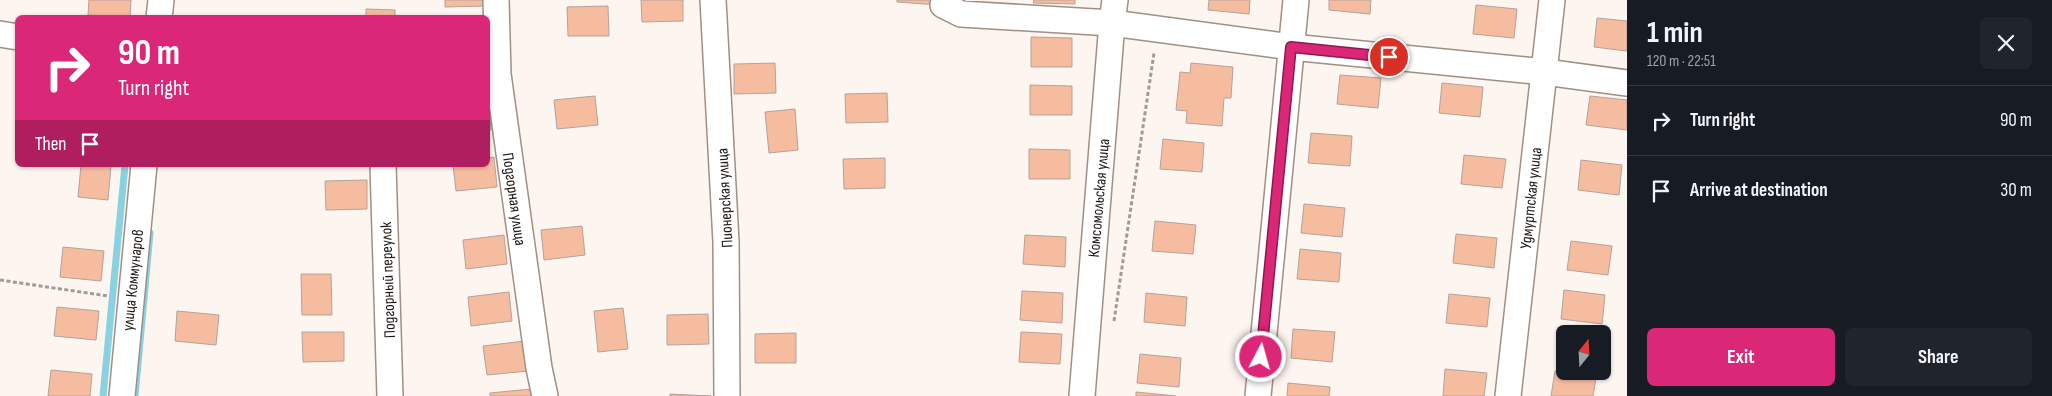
<!DOCTYPE html>
<html lang="en">
<head>
<meta charset="utf-8">
<style>
  :root { --surface:#171b24; --page:#20242c; --text:#f1f3f6; --muted:#9ea1a6; --line:#363941; --accent:#db2777 }
  body { margin:0; font-family:"Sofia Sans Condensed",sans-serif; background:var(--page); color:var(--text); height:100vh; display:flex; flex-direction:column; font-size:19px; white-space:nowrap }
  * { box-sizing:border-box; margin:0 }
  p { font-size:16px; color:var(--muted) }
  .icon { flex:none; width:28px; height:28px; fill:none; stroke:currentColor; stroke-width:2; stroke-linecap:round; stroke-linejoin:round }
  .map { position:relative; flex:1; overflow:hidden }
  .panel { display:flex; flex-direction:column; background:var(--surface); width:425px }
  .panel>* { flex:none }
  .banner { position:absolute; left:15px; top:15px; width:475px; height:152px; border-radius:8px; box-shadow:0 1px 4px #0004; background:#db2777; color:#fff; overflow:hidden }
  .needle { width:32px; rotate:18deg }
  .buttons { position:absolute; left:1556px; top:325px; display:grid; gap:10px }
  .buttons a { display:grid; place-items:center; width:55px; height:55px; border-radius:8px; background:var(--surface); box-shadow:0 1px 4px #0004; font-size:25px }
  .pin { position:absolute; display:grid; place-items:center; width:42px; height:42px; color:#fff; margin:-21px; border:2px solid #fff; border-radius:50%; box-shadow:0 1px 5px #0007 }
  .me { position:absolute; width:55px; margin:-28px; rotate:6deg; stroke-linejoin:round; filter:drop-shadow(0 0 4px #0008) }
  .turn { display:flex; align-items:center; gap:18px; height:105px; padding:0 20px; font-size:22px }
  .turn .icon { width:65px; height:65px; stroke-width:2.5 }
  .turn b { display:block; font-size:35px; line-height:42px }
  .then { display:flex; align-items:center; height:48px; padding:0 20px; background:#0003; gap:10px; font-size:19px }
  .round { display:grid; place-items:center; flex:none; width:52px; height:52px; border-radius:8px; background:var(--page) }
  .head { display:flex; align-items:center; justify-content:space-between; height:85px; padding:0 20px }
  h1 { font-size:30px; font-weight:700; line-height:38px }
  .cta { display:flex; gap:10px; margin-top:auto; padding:10px 20px }
  .cta a { flex:1; height:58px; border-radius:8px; background:var(--accent); color:#fff; font-size:20px; font-weight:700; line-height:58px; text-align:center }
  .cta a+a { background:var(--page); color:var(--text) }
  ul { padding:0; list-style:none }
  li { display:flex; align-items:center; gap:15px; height:70px; padding:0 20px; border-top:1px solid var(--line) }
  li div { flex:1 }
  li b { display:block; font-size:19px }
  li em { font-style:normal }
  main { display:flex; flex:1; min-height:0 }
  .map>svg:first-child { display:block }
</style>
</head>
<body>
<main>
<div class="map">
<svg width="1627" height="396" viewBox="0 0 1627 396">
  <rect width="100%" height="100%" fill="#fdf5f0"/>
  <g fill="none" stroke-linecap="round" stroke-linejoin="round">
    <!-- stream -->
    <g stroke="#88d2e1" stroke-width="7">
      <polyline points="103,396 125,165"/>
      <polyline points="135,396 150,233"/>
    </g>
  </g>
  <!-- building -->
  <g fill="#f6bca0" stroke="#b5a299">
    <polygon points="89,0 131,0 130,18 88,15"/>
    <polygon points="445,0 486,0 486,6 445,7"/>
    <polygon points="641,0 683,0 683,21 642,22"/>
    <polygon points="897,0 939,0 938,5 897,2"/>
    <polygon points="1034,0 1075,0 1075,4 1033,3"/>
    <polygon points="1209,0 1250,0 1249,14 1208,10"/>
    <polygon points="1329,0 1371,0 1370,14 1329,10"/>
    <polygon points="1476,5 1517,9 1514,38 1473,34"/>
    <polygon points="608,6 609,36 568,36 567,7"/>
    <polygon points="366,9 395,10 395,18 366,18"/>
    <polygon points="1597,18 1627,21 1627,51 1594,47"/>
    <polygon points="1031,37 1072,38 1072,67 1031,67"/>
    <polygon points="775,63 776,93 734,94 734,64"/>
    <polygon points="1191,63 1233,67 1231,98 1224,98 1222,126 1186,123 1187,111 1176,110 1180,72 1190,73"/>
    <polygon points="1340,75 1381,78 1378,108 1337,104"/>
    <polygon points="1442,83 1483,87 1480,117 1439,113"/>
    <polygon points="1030,85 1072,86 1072,115 1030,115"/>
    <polygon points="887,93 888,122 846,123 845,94"/>
    <polygon points="595,96 598,125 557,129 554,100"/>
    <polygon points="1590,96 1627,100 1627,130 1586,125"/>
    <polygon points="488,101 491,130 488,131"/>
    <polygon points="795,109 798,150 769,153 765,112"/>
    <polygon points="1311,133 1352,136 1350,166 1308,163"/>
    <polygon points="1163,139 1204,143 1202,172 1160,169"/>
    <polygon points="1029,149 1070,150 1070,179 1029,179"/>
    <polygon points="1464,155 1506,159 1502,188 1461,184"/>
    <polygon points="494,157 497,187 456,191 453,165 488,165 488,158"/>
    <polygon points="885,158 885,188 844,189 843,159"/>
    <polygon points="1581,160 1622,165 1619,195 1578,190"/>
    <polygon points="81,165 111,165 108,200 78,197"/>
    <polygon points="367,180 367,209 326,210 325,181"/>
    <polygon points="1304,204 1345,208 1342,237 1301,233"/>
    <polygon points="1155,221 1196,225 1193,254 1152,251"/>
    <polygon points="582,226 585,255 544,260 541,230"/>
    <polygon points="1456,234 1497,238 1494,268 1453,263"/>
    <polygon points="504,235 507,264 466,269 463,240"/>
    <polygon points="1025,235 1066,237 1065,267 1023,264"/>
    <polygon points="1571,241 1612,246 1608,275 1567,270"/>
    <polygon points="63,247 104,251 101,281 60,277"/>
    <polygon points="1300,249 1341,253 1339,282 1297,279"/>
    <polygon points="301,274 331,274 332,315 302,315"/>
    <polygon points="1564,290 1605,295 1602,324 1561,319"/>
    <polygon points="1022,291 1063,293 1062,323 1020,320"/>
    <polygon points="509,292 512,321 471,326 468,297"/>
    <polygon points="1146,293 1187,297 1185,326 1144,322"/>
    <polygon points="1449,294 1490,298 1487,327 1446,323"/>
    <polygon points="57,307 99,311 96,340 54,336"/>
    <polygon points="623,308 628,349 598,352 594,311"/>
    <polygon points="177,311 219,315 216,345 175,341"/>
    <polygon points="708,314 709,344 667,345 667,315"/>
    <polygon points="1293,329 1335,332 1332,362 1291,358"/>
    <polygon points="302,332 344,332 344,361 303,362"/>
    <polygon points="1021,332 1062,334 1060,364 1019,362"/>
    <polygon points="796,333 796,363 755,363 755,334"/>
    <polygon points="525,341 528,371 487,375 483,346"/>
    <polygon points="1140,354 1181,358 1179,387 1137,383"/>
    <polygon points="1445,369 1487,373 1484,396 1443,396"/>
    <polygon points="51,370 92,374 90,396 48,396"/>
    <polygon points="1555,371 1596,378 1593,396 1551,396"/>
    <polygon points="1288,383 1330,387 1329,396 1287,396"/>
    <polygon points="531,389 532,396 490,396 490,393"/>
    <polygon points="1136,392 1176,396 1136,396"/>
    <polygon points="670,394 711,396 670,396"/>
  </g>
  <g fill="none" stroke-linecap="round" stroke-linejoin="round">
    <!-- minor casing -->
    <g stroke="#a08f84" stroke-width="28">
      <g id="minor">
        <polyline points="496,0 498,74 539,368 545,396"/>
        <polyline points="713,0 726,242 727,396"/>
        <polyline points="944,0 943,5 961,14 1112,23 1291,47 1545,72 1627,83"/>
        <polyline points="159,18 161,0"/>
        <polyline points="0,34 18,37"/>
        <polyline points="383,165 390,396"/>
        <polyline points="122,396 144,165"/>
        <polyline points="1082,396 1112,23 1115,0"/>
        <polyline points="1258,396 1296,0"/>
        <polyline points="1508,396 1552,0"/>
      </g>
    </g>
    <!-- path -->
    <g stroke="#a29a96" stroke-width="3" stroke-dasharray="4 2.5" stroke-linecap="butt">
      <polyline points="0,280 108,296"/>
      <polyline points="1114,321 1154,53"/>
    </g>
    <!-- minor -->
    <use href="#minor" stroke="#fff" stroke-width="25"/>
  </g>
  <g fill="none" stroke-linecap="round" stroke-linejoin="round">
    <!-- route casing -->
    <g stroke="#8e194d" stroke-width="12">
      <polyline id="route" points="1261,357 1291,47 1389,57"/>
    </g>
    <!-- route -->
    <use href="#route" stroke="#db2777" stroke-width="9"/>
  </g>
  <g text-anchor="middle" stroke-width="4" stroke-linejoin="round" paint-order="stroke">
    <!-- street labels -->
    <g font-size="16" fill="#201915" stroke="#fff">
      <text transform="translate(724 198) rotate(-93)" y="6">Пионерская улица</text>
      <text transform="translate(1098 198) rotate(-85)" y="6">Комсомольская улица</text>
      <text transform="translate(1530 198) rotate(-84)" y="6">Удмуртская улица</text>
      <text transform="translate(515 199) rotate(82)" y="6">Подгорная улица</text>
      <text transform="translate(132 280) rotate(-84)" y="6">улица Коммунаров</text>
      <text transform="translate(387 280) rotate(-92)" y="6">Подгорный переулок</text>
    </g>
  </g>
</svg>
<div class="buttons">
<a><svg class="needle" viewBox="-14 -14 28 28"><path d="M0-13l5 13h-10z" fill="#e53935"/><path d="M0 13l5-13h-10z" fill="#9ea1a6"/></svg></a>
</div>
<div class="pin" style="left:1389px;top:57px;background:#d93025"><svg class="icon" aria-label="arrive" viewBox="0 0 24 24"><path d="M6 21V4h12l-3 4 3 4H6"/></svg></div>
<svg class="me" style="left:1261px;top:357px" viewBox="-20 -20 40 40"><circle r="17" fill="#db2777" stroke="#fff" stroke-width="3"/><path d="M0-11L8 9 0 5-8 9z" fill="#fff"/></svg>
<div class="banner">
<div class="turn"><svg class="icon" aria-label="right" viewBox="0 0 24 24"><path d="M7 20v-9h11M14 6l5 5-5 5"/></svg><div><b>90 m</b>Turn right</div></div>
<div class="then">Then<svg class="icon" aria-label="arrive" viewBox="0 0 24 24"><path d="M6 21V4h12l-3 4 3 4H6"/></svg></div>
</div>
</div>
<section class="panel">
<div class="head"><div><h1>1 min</h1><p>120 m · 22:51</p></div><a class="round"><svg class="icon" aria-label="close" viewBox="0 0 24 24"><path d="M6 6l12 12M18 6L6 18"/></svg></a></div>
<ul>
<li><svg class="icon" aria-label="right" viewBox="0 0 24 24"><path d="M7 20v-9h11M14 6l5 5-5 5"/></svg><div><b>Turn right</b></div><em>90 m</em></li>
<li><svg class="icon" aria-label="arrive" viewBox="0 0 24 24"><path d="M6 21V4h12l-3 4 3 4H6"/></svg><div><b>Arrive at destination</b></div><em>30 m</em></li>
</ul>
<div class="cta"><a>Exit</a><a>Share</a></div>
</section>
</main>
</body>
</html>
